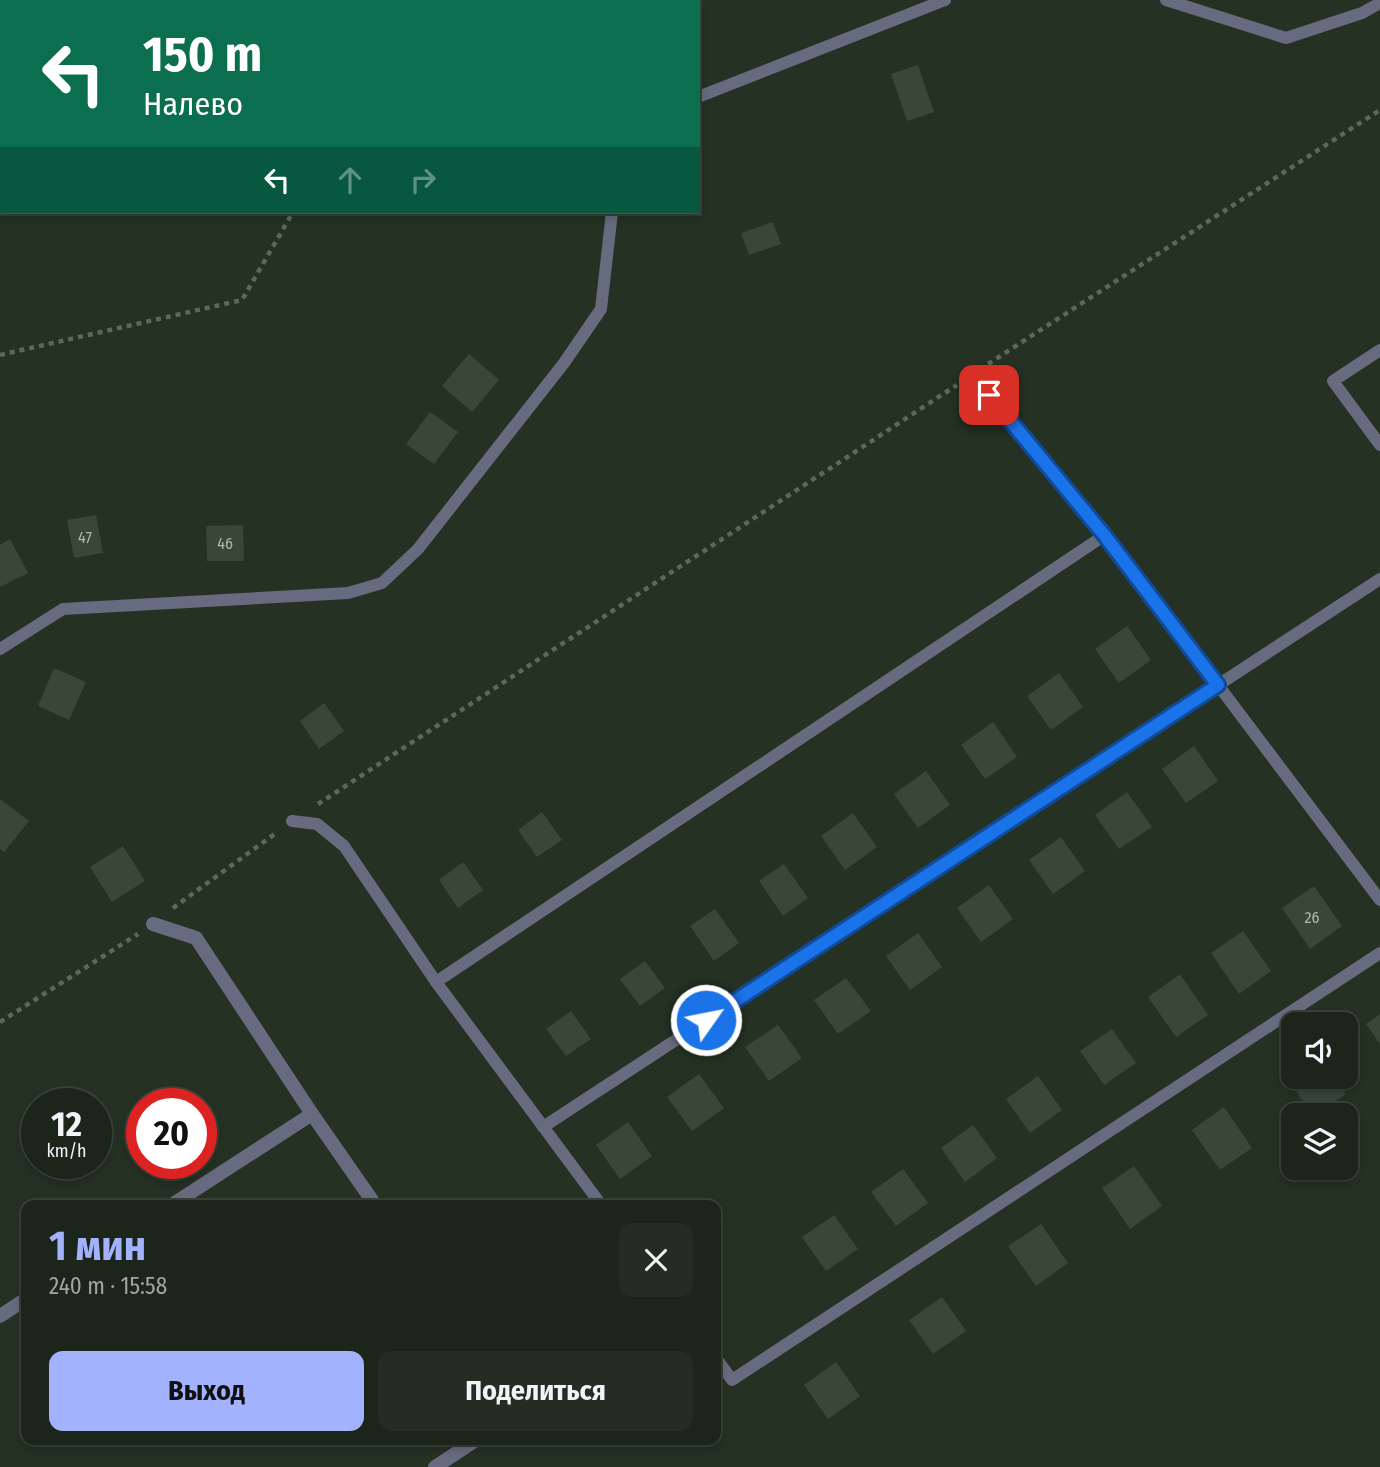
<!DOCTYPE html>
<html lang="ru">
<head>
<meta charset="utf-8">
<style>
  :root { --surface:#1b251a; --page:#242d23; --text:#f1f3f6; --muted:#a0a5a2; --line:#394239; --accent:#a3b2fd }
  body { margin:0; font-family:"Fira Sans Condensed",sans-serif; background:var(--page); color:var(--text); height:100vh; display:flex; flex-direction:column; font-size:26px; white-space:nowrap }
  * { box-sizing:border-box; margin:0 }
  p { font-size:23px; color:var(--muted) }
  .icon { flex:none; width:38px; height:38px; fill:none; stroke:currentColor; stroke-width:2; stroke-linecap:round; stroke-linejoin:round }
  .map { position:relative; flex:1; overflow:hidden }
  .panel { position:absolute; left:21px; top:1200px; width:700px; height:245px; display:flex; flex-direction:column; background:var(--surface); border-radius:14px; box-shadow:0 4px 10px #0003,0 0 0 2px var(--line) }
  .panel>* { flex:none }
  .banner { position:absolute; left:0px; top:0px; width:700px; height:214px; box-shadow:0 4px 10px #0003,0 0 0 2px var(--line); background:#0b6e4f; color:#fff; overflow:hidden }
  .controls { position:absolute; left:1281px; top:1012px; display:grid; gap:14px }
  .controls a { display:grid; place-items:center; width:77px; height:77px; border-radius:14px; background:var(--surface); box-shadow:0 4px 10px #0003,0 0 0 2px var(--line); font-size:35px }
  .speed { position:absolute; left:21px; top:1088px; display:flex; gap:14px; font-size:35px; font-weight:700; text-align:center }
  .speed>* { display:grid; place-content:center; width:91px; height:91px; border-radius:50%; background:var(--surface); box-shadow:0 4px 10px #0003,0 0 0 2px var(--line); line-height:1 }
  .speed small { font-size:18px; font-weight:400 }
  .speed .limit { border:10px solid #d22; background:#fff; color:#111 }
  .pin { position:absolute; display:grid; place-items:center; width:60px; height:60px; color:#fff; margin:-30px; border-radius:14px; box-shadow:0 4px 10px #0006 }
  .me { position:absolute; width:77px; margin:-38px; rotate:57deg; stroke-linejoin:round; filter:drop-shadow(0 0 5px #0008) }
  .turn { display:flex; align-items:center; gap:24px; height:147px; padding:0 28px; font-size:32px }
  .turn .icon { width:91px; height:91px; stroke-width:2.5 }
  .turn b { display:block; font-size:49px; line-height:60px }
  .lanes { display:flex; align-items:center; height:66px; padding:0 28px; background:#0003; justify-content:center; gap:35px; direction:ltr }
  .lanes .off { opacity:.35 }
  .round { display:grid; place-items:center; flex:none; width:74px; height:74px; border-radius:14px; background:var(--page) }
  .summary { display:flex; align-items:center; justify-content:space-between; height:119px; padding:0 28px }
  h1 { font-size:42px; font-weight:700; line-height:52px; color:var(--accent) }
  .button { display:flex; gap:14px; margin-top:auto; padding:14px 28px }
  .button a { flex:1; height:80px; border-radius:14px; background:var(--accent); color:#111; font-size:28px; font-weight:700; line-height:80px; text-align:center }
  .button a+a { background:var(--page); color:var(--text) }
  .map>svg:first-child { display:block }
</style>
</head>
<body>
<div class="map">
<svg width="1380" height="1467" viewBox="0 0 1380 1467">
  <rect width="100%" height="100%" fill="#243123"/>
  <!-- building -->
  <g fill="#394638">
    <polygon points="918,65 934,112 907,121 891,74"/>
    <polygon points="773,222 781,244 749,255 741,233"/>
    <polygon points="469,354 499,380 472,412 442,386"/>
    <polygon points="430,412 458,432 434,464 406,444"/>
    <polygon points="96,515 103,553 74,558 67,520"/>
    <polygon points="243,525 244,561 207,561 206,526"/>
    <polygon points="10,539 28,573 0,587 0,545"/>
    <polygon points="1127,626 1151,660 1119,683 1095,649"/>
    <polygon points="54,668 86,682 69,720 38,706"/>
    <polygon points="1059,673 1083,707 1051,730 1027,696"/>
    <polygon points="324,703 344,731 319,749 300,721"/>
    <polygon points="993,722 1017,757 985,779 961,745"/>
    <polygon points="1194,746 1218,781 1186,803 1162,769"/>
    <polygon points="926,771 950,805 918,828 894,794"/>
    <polygon points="1127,792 1152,827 1119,849 1095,815"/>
    <polygon points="0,799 29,821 4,852 0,849"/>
    <polygon points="542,812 562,840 537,857 518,830"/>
    <polygon points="853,813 877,847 845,870 821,836"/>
    <polygon points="1061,837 1085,871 1053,894 1029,860"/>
    <polygon points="123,846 145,881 112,902 90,867"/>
    <polygon points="463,862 483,890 458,908 439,880"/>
    <polygon points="784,864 808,898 783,916 759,881"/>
    <polygon points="989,885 1013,919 981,942 957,908"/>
    <polygon points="1314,886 1342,926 1310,949 1282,908"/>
    <polygon points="715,909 739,943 714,961 690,926"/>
    <polygon points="1243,931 1271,971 1239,994 1211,953"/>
    <polygon points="918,933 942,967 910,990 886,956"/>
    <polygon points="645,961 665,988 640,1006 620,979"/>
    <polygon points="1180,974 1208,1015 1176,1037 1148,997"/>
    <polygon points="846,978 871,1011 838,1034 814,1000"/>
    <polygon points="571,1011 591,1039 566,1056 546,1029"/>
    <polygon points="1380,1014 1380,1044 1366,1024"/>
    <polygon points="778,1025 802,1058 769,1081 745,1047"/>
    <polygon points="1112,1029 1136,1063 1104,1085 1080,1051"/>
    <polygon points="1293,1071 1293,1076 1333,1076 1346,1094 1316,1115 1312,1115 1286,1076"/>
    <polygon points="699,1074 724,1108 692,1131 667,1097"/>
    <polygon points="1038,1076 1062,1110 1030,1133 1006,1099"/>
    <polygon points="1224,1107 1252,1148 1220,1170 1192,1130"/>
    <polygon points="142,1117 142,1147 128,1125"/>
    <polygon points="628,1122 652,1156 620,1179 596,1145"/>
    <polygon points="973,1125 997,1158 965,1182 941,1148"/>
    <polygon points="1134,1166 1162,1206 1130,1229 1102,1188"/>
    <polygon points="903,1169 928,1203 896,1226 871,1192"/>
    <polygon points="834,1215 858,1249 826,1271 802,1237"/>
    <polygon points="1041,1224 1068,1263 1036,1286 1008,1246"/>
    <polygon points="942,1297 966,1331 933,1354 909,1320"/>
    <polygon points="836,1362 860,1396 828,1419 804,1385"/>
  </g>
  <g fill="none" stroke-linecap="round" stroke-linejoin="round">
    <!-- path -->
    <g stroke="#5d685c" stroke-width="4.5" stroke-dasharray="5 5" stroke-linecap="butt">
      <polyline points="413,2 414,0"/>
      <polyline points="0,355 242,300 293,212"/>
      <polyline points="988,364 1380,110"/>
      <polyline points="318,804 957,385"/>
      <polyline points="173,908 276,833"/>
      <polyline points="0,1022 138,934"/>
    </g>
    <!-- service -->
    <g stroke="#676b7f" stroke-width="12">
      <polyline points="1166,0 1286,38 1362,13 1380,3"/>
      <polyline points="698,97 945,0"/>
      <polyline points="1380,350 1333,381 1380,445"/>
      <polyline points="972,375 1105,535 1380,900"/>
      <polyline points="0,649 63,609 348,593 382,583 418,549 564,363 601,309 612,212"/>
      <polyline points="292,821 317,824 344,846 436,982 602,1206"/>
      <polyline points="436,982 1105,535"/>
      <polyline points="543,1127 1380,579"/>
      <polyline points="716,1358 732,1380 1380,953"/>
    </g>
    <!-- minor -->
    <g stroke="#676b7f" stroke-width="14">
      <polyline points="153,924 196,938 312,1114 376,1206"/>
      <polyline points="170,1206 312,1114"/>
      <polyline points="0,1316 26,1299"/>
      <polyline points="435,1467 476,1440"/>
    </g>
  </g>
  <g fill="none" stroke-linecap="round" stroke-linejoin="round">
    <!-- route casing -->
    <g stroke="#114b97" stroke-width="18">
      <polyline id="route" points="706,1020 1218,685 1105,536 989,395"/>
    </g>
    <!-- route -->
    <use href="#route" stroke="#1a73e8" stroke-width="12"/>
  </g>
  <g text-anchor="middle" stroke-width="7" stroke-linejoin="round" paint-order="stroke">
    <!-- number labels -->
    <g font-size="16" fill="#adb6ac">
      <text x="85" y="543">47</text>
      <text x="225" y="549">46</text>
      <text x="1312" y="923">26</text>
    </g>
  </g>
</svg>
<div class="controls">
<a><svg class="icon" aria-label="sound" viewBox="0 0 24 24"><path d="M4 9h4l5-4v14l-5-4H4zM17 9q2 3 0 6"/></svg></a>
<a><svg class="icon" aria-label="layers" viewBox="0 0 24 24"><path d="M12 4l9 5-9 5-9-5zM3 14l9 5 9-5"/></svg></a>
</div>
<div class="speed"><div>12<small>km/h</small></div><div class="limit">20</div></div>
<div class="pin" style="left:989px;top:395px;background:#d93025"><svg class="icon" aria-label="arrive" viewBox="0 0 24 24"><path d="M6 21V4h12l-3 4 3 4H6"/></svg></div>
<svg class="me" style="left:706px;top:1020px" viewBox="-20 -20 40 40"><circle r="17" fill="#1a73e8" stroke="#fff" stroke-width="3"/><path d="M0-11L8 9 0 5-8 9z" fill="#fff"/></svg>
<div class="banner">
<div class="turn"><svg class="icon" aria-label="left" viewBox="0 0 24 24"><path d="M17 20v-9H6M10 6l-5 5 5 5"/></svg><div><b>150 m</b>Налево</div></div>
<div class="lanes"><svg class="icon" aria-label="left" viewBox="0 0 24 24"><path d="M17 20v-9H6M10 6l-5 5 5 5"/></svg><svg class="icon off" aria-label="ahead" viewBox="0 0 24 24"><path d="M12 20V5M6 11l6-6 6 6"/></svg><svg class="icon off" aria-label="right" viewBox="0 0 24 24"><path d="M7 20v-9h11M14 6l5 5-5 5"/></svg></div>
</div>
<section class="panel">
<div class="summary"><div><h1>1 мин</h1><p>240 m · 15:58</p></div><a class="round"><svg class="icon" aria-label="close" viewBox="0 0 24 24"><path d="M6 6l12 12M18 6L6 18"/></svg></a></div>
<div class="button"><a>Выход</a><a>Поделиться</a></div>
</section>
</div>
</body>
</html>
